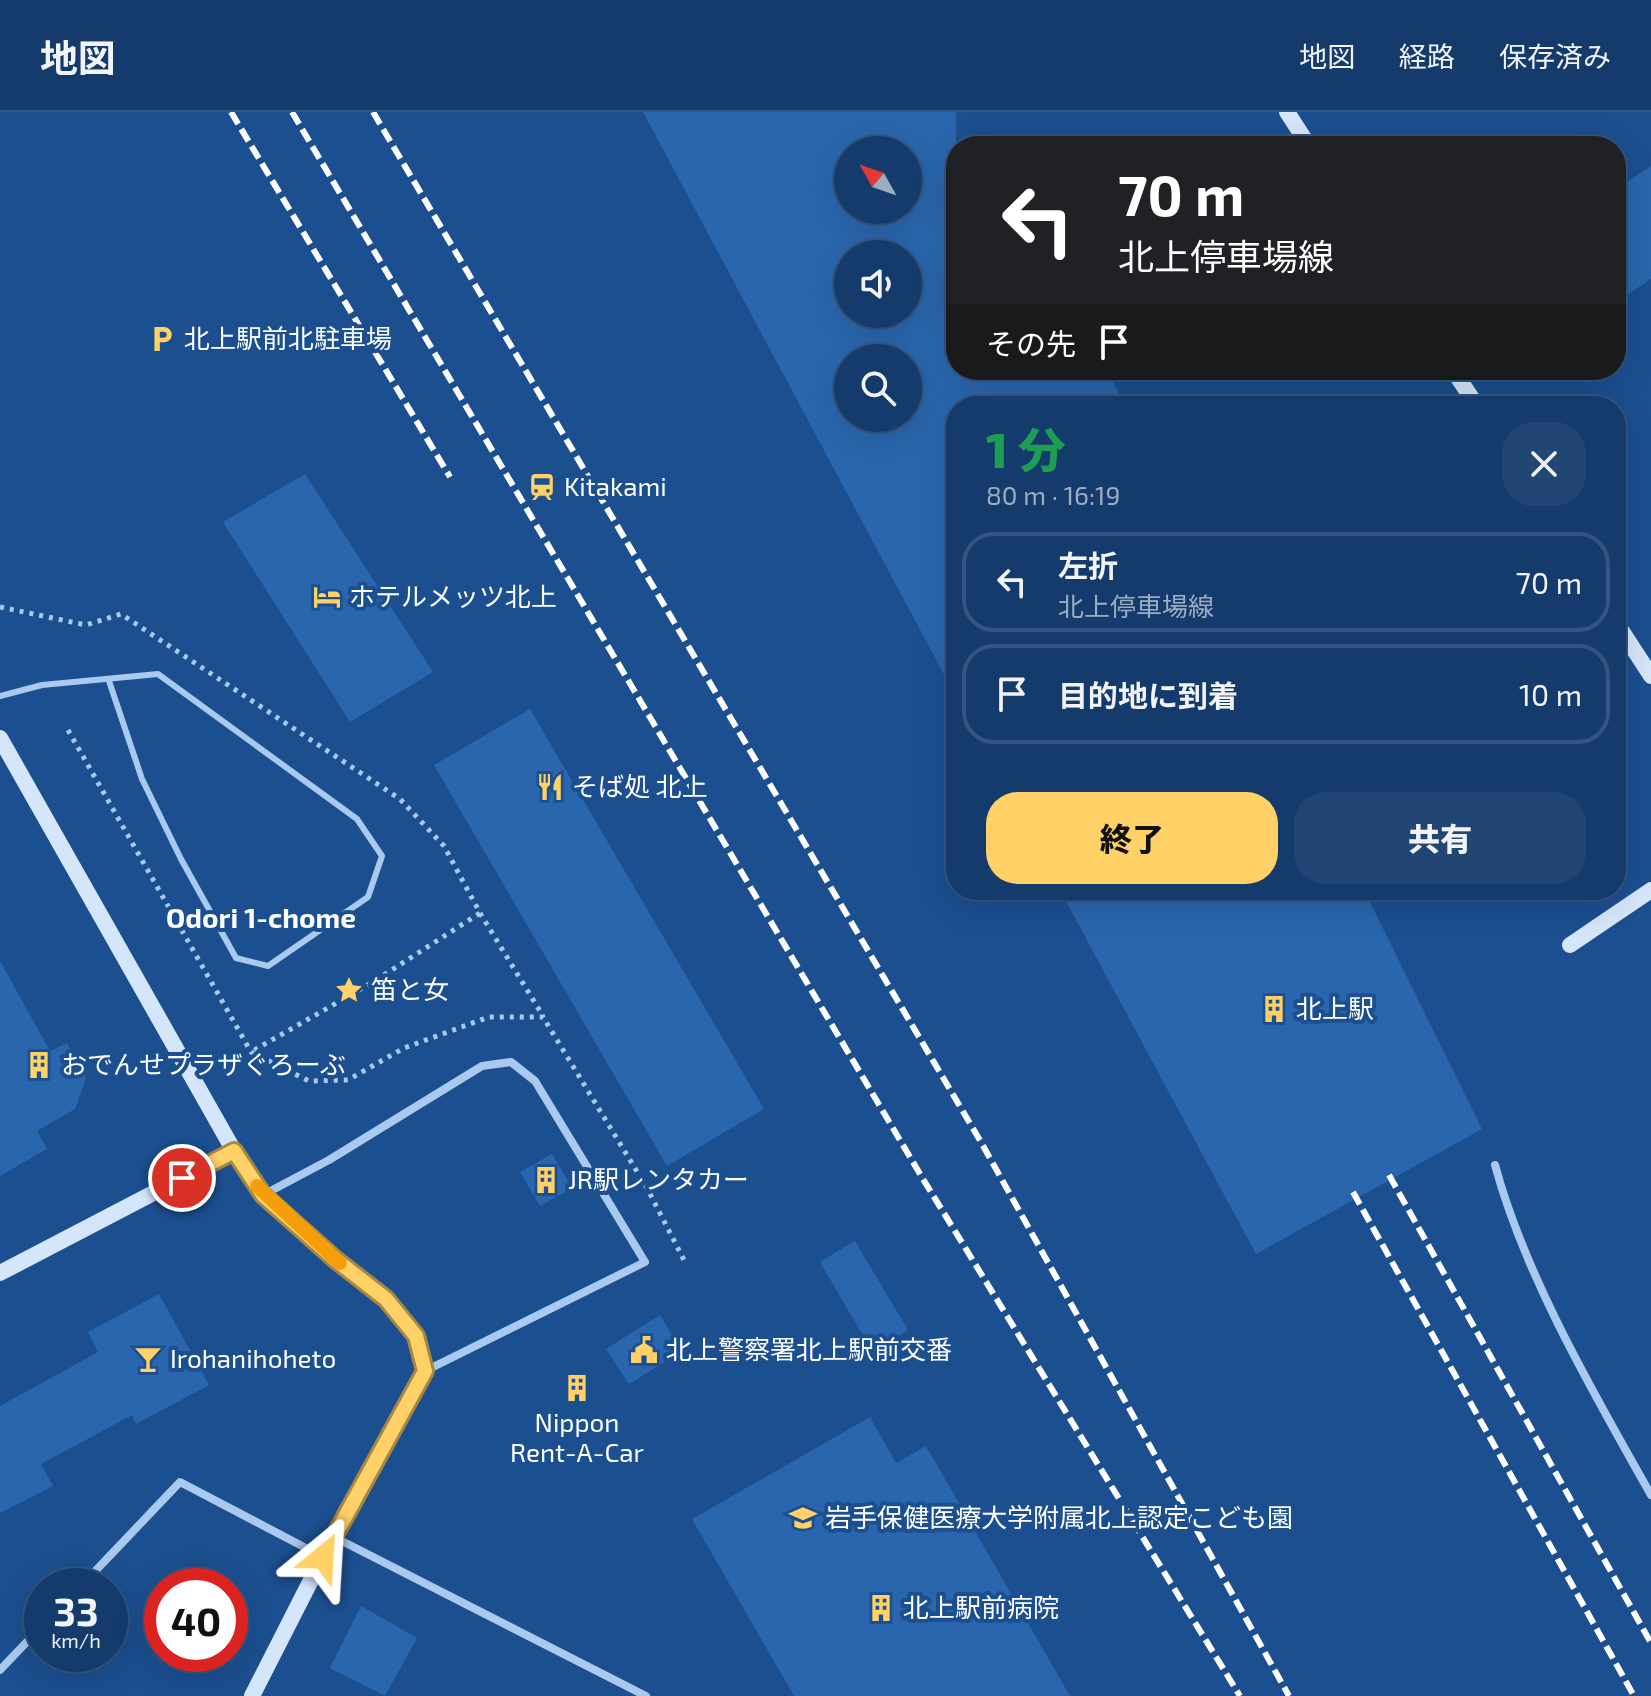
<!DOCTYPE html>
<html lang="ja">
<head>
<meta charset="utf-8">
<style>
  :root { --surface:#143b6b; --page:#214673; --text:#f1f3f6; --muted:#9dadc1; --line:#33557e; --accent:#ffd166 }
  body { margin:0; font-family:"Exo 2","Noto Sans JP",sans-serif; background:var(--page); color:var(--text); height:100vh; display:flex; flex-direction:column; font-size:30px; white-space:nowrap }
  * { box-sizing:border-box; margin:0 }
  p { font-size:26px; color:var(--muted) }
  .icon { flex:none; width:44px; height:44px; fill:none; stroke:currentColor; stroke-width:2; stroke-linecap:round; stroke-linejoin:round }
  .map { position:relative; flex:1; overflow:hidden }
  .details { position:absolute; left:946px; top:284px; width:680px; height:504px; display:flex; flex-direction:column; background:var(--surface); border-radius:32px; box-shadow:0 8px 32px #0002,0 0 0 2px var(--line) }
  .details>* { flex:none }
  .hud { position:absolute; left:946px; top:24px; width:680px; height:244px; border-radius:32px; box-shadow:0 8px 32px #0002,0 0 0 2px var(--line); background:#202124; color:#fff; overflow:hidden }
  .needle { width:52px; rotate:310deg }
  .tools { position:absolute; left:834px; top:24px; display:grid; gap:16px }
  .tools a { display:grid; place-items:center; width:88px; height:88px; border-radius:50%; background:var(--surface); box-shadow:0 8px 32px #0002,0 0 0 2px var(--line); font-size:40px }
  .speed { position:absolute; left:24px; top:1456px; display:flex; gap:16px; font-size:40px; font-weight:700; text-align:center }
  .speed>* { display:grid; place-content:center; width:104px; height:104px; border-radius:50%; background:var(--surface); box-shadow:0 8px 32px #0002,0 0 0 2px var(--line); line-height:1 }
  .speed small { font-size:20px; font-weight:400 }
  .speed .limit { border:12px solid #d22; background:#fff; color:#111 }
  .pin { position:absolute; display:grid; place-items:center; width:68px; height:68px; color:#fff; margin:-34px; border:4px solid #fff; border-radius:50%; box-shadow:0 2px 8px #0007 }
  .me { position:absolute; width:88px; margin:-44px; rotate:27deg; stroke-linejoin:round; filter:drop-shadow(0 0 6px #0008) }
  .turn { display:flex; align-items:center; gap:28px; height:168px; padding:0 40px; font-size:36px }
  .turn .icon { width:104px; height:104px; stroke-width:2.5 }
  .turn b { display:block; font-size:56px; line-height:68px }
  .then { display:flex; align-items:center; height:76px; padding:0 40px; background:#0003; gap:16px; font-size:30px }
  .round { display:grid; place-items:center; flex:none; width:84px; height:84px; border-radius:32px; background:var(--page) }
  .overview { display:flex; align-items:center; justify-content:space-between; height:136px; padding:0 40px }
  h1 { font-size:48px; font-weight:800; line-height:60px; color:#1e9e55 }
  .button { display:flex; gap:16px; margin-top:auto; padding:16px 40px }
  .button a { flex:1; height:92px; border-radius:32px; background:var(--accent); color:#111; font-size:32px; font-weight:800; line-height:92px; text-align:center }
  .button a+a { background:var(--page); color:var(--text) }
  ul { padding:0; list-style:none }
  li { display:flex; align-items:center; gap:24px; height:100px; margin:0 16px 12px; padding:0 24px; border:4px solid var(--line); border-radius:32px }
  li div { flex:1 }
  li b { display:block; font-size:30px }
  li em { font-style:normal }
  header { display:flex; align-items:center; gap:48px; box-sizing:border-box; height:112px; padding:0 40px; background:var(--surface); border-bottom:2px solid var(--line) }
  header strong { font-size:38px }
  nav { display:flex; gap:44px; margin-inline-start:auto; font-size:28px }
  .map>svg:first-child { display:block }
</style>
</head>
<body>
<header>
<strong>地図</strong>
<nav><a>地図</a><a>経路</a><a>保存済み</a></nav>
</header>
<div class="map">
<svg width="1651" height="1584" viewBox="0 0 1651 1584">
  <rect width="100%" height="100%" fill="#1b4f8f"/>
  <!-- building -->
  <g fill="#2a66ad" fill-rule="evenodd">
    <path d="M643,0H956V258H1107L1125,294H956V585ZM848,38H908V98H848ZM848,142H908V202H848ZM848,246H908V306H848Z"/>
    <polygon points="1651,54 1651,167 1616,190 1616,77"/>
    <polygon points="305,362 433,560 350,610 223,410"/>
    <polygon points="530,597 764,997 667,1054 434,653"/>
    <polygon points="1060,778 1364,778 1482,1017 1256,1142"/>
    <polygon points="0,849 50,939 67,931 86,967 75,997 37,1019 47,1037 0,1064"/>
    <polygon points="552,1042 572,1076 540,1094 520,1060"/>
    <polygon points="855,1129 908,1218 872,1239 820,1150"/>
    <polygon points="159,1182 209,1273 136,1312 132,1303 41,1352 53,1374 0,1401 0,1294 98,1240 88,1220"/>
    <polygon points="660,1203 682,1239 629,1272 606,1237"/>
    <polygon points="870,1305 896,1351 926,1334 1070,1584 794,1584 692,1407"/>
    <polygon points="361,1494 417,1526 385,1584 330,1556"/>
  </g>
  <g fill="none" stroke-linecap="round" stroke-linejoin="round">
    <!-- path -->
    <g stroke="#a9c9ee" stroke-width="5" stroke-dasharray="4 6" stroke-linecap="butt">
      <polyline points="0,495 86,513 121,502 400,687 444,734 480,801 373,870 251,940"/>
      <polyline points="68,618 251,940 309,969 348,968 404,936 489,905 543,905 647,1076 686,1152"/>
      <polyline points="480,801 543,904"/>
    </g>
    <!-- lane -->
    <polyline stroke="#a9c9ee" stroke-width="6" points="0,584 42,573 158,562 357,707 382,744 368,785 268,854 236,846 181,747 142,667 109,569"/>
    <!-- street -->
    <g stroke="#a9c9ee" stroke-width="8">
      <path d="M1495,1053C1525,1164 1594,1282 1651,1383"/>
      <polyline points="263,1083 329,1048 482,954 511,950 535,969 645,1150 425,1259"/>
      <polyline points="334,1425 646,1584"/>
      <polyline points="81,1474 180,1370 323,1445"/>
      <polyline points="0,1558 42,1514"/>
    </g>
    <!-- secondary -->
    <g stroke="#d6e6fa" stroke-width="16">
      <polyline points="1287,0 1309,34"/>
      <polyline points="1453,258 1477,294"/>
      <polyline points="1616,510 1651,564"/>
      <polyline points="0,626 234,1039 263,1083 336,1148 386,1187 416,1224 425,1259 333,1425 252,1584"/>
      <polyline points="1570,833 1651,778"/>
      <polyline points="0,1161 234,1039"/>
    </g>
    <!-- rail -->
    <g stroke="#fff" stroke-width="6" stroke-dasharray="14 6" stroke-linecap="butt">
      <polyline points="231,0 450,365"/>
      <polyline points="292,0 923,1067 1240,1584"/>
      <polyline points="373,0 981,1030 1289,1584"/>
      <polyline points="1389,1063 1651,1531"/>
      <polyline points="1353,1080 1634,1584"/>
    </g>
  </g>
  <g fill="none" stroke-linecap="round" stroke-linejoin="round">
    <!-- route casing -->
    <g stroke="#a68842" stroke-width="20">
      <polyline id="route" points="182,1066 234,1039 263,1083 336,1148 386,1187 416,1224 425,1259 323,1445"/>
    </g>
    <!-- route -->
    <use href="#route" stroke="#ffd166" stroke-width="14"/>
    <!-- slow -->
    <polyline stroke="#f59e0b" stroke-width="14" points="257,1074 340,1151"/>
  </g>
  <!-- icons -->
  <defs>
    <g id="parking-bare" transform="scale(2.16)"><path d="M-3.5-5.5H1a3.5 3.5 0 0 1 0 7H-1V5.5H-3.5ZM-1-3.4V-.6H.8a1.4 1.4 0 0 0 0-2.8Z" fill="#ffd166" stroke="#1b4f8f" stroke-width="2.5" paint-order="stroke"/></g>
    <g id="station-bare" transform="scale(2.16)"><path d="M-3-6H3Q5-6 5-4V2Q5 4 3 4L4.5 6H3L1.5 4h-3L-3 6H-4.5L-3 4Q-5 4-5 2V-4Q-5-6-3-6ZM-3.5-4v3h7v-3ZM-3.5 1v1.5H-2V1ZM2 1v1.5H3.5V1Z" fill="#ffd166" stroke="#1b4f8f" stroke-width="2.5" paint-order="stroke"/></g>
    <g id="hotel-bare" transform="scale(2.16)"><path d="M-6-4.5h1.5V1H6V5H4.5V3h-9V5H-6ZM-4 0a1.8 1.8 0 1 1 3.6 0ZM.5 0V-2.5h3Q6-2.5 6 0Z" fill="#ffd166" stroke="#1b4f8f" stroke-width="2.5" paint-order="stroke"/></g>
    <g id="restaurant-bare" transform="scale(2.16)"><path d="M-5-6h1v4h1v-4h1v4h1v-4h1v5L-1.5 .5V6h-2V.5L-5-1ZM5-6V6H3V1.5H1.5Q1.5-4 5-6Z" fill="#ffd166" stroke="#1b4f8f" stroke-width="2.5" paint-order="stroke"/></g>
    <g id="sight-bare" transform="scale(2.16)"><path d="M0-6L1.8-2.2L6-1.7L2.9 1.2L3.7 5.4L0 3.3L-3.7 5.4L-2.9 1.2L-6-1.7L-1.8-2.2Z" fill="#ffd166" stroke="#1b4f8f" stroke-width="2.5" paint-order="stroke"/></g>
    <g id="building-bare" transform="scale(2.16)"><path d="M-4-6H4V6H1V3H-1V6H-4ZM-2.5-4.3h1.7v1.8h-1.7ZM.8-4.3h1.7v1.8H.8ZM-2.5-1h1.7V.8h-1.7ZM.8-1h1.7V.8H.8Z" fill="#ffd166" stroke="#1b4f8f" stroke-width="2.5" paint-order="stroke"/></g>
    <g id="civic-bare" transform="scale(2.16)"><path d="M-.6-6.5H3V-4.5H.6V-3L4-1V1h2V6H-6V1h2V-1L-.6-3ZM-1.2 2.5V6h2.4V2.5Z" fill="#ffd166" stroke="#1b4f8f" stroke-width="2.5" paint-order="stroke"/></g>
    <g id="bar-bare" transform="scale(2.16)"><path d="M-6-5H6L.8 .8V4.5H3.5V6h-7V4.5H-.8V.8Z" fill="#ffd166" stroke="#1b4f8f" stroke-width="2.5" paint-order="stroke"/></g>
    <g id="school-bare" transform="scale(2.16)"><path d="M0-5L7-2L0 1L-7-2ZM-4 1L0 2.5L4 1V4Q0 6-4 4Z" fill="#ffd166" stroke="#1b4f8f" stroke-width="2.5" paint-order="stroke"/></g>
  </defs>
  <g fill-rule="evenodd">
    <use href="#parking-bare" x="162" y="227"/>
    <use href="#station-bare" x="542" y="375"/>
    <use href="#hotel-bare" x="327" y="485"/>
    <use href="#restaurant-bare" x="550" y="675"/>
    <use href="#sight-bare" x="349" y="878"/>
    <use href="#building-bare" x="1274" y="897"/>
    <use href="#building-bare" x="39" y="953"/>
    <use href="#building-bare" x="546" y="1068"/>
    <use href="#civic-bare" x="644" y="1238"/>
    <use href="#bar-bare" x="148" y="1247"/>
    <use href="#building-bare" x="577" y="1276"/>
    <use href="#school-bare" x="803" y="1406"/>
    <use href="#building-bare" x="881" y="1496"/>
  </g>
  <g text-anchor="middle" stroke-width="8" stroke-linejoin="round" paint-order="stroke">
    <!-- poi labels -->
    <g font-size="26" fill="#fff" stroke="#1b4f8f" text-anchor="start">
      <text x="184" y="236">北上駅前北駐車場</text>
      <text x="564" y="384">Kitakami</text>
      <text x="349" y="494">ホテルメッツ北上</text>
      <text x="572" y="684">そば処 北上</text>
      <text x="371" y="887">笛と女</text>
      <text x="1296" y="906">北上駅</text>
      <text x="61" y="962">おでんせプラザぐろーぶ</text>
      <text x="568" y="1077">JR駅レンタカー</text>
      <text x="666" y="1247">北上警察署北上駅前交番</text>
      <text x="170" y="1256">Irohanihoheto</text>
      <text x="577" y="1320" text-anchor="middle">Nippon<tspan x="577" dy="30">Rent-A-Car</tspan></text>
      <text x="825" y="1415">岩手保健医療大学附属北上認定こども園</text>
      <text x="903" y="1505">北上駅前病院</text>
    </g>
    <!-- neighbourhood labels -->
    <g font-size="28" font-weight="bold" fill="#fff" stroke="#1b4f8f">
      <text x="261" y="816">Odori 1-chome</text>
    </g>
  </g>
</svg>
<div class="tools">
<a><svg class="needle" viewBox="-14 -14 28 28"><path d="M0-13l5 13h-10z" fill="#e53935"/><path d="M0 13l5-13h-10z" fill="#9dadc1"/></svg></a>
<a><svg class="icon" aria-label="sound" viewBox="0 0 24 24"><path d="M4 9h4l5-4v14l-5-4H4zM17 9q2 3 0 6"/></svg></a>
<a><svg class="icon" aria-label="search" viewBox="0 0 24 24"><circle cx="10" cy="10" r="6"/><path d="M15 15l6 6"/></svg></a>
</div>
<div class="speed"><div>33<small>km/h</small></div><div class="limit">40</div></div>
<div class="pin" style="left:182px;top:1066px;background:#d93025"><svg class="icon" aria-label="arrive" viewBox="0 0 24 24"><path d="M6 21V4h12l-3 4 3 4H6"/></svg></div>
<svg class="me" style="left:323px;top:1445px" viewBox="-20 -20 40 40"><path d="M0-17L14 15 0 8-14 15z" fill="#ffd166" stroke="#fff" stroke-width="4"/></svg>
<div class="hud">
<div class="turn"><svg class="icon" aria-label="left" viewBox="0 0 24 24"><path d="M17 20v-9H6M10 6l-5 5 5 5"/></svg><div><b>70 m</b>北上停車場線</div></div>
<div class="then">その先<svg class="icon" aria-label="arrive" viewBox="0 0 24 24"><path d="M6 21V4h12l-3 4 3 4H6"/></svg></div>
</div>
<section class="details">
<div class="overview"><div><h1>1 分</h1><p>80 m · 16:19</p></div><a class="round"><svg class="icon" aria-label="close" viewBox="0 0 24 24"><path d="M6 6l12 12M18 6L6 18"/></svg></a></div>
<ul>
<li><svg class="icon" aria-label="left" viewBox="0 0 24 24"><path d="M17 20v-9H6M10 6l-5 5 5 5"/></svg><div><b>左折</b><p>北上停車場線</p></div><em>70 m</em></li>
<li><svg class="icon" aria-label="arrive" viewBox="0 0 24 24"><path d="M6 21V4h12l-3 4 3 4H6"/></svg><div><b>目的地に到着</b></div><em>10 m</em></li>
</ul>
<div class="button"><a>終了</a><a>共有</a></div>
</section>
</div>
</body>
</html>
